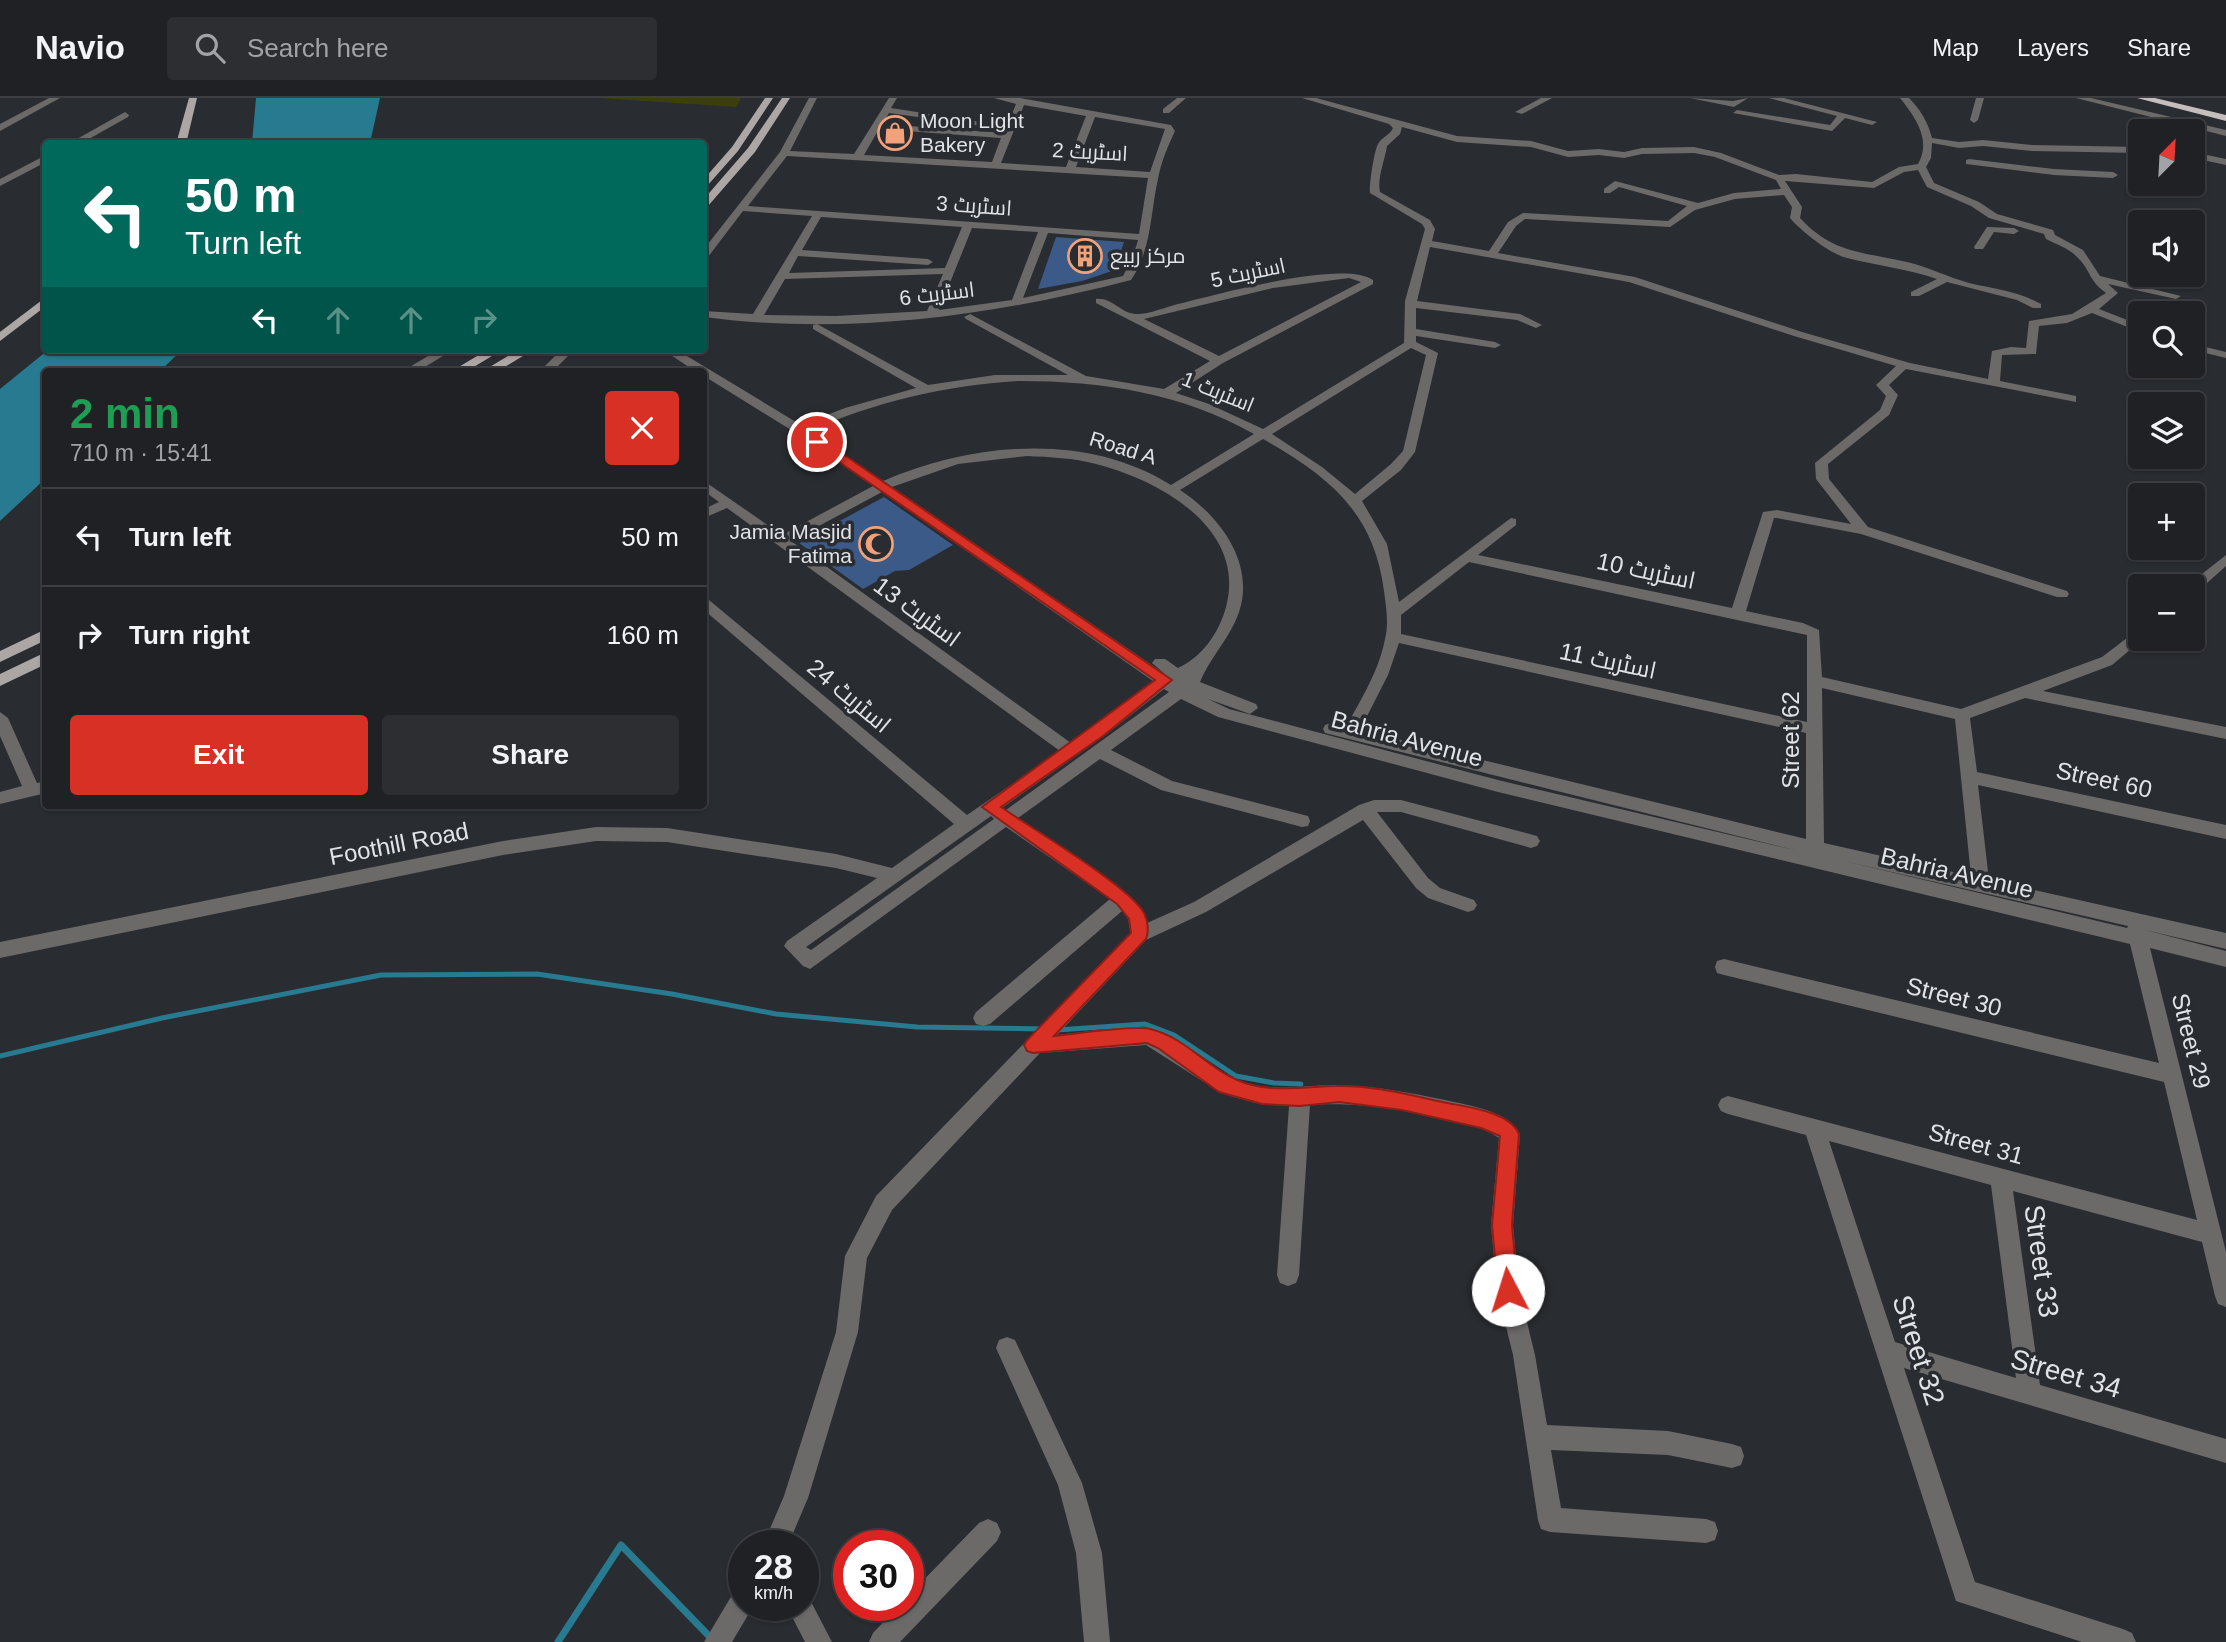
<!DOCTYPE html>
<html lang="en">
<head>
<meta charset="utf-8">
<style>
  :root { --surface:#1f2124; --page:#2c2e31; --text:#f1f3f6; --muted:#a1a3a6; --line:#3c3e41; --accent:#d93025 }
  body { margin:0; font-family:Arial,Cairo,sans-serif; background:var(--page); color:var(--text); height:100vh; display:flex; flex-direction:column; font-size:26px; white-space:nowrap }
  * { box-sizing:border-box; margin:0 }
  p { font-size:23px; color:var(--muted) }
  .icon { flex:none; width:38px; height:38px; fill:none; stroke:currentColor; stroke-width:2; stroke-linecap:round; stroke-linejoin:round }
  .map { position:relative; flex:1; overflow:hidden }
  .panel { position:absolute; left:42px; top:270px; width:665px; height:441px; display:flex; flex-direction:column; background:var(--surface); border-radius:7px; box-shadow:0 2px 5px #0004,0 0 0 2px var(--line) }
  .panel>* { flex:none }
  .hud { position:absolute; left:42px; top:42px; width:665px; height:214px; border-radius:7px; box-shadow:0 2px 5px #0004,0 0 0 2px var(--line); background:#00695c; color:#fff; overflow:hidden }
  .needle { width:46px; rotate:24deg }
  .fabs { position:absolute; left:2128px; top:21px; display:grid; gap:14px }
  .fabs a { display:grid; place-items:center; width:77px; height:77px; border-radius:7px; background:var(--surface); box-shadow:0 2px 5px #0004,0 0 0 2px var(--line); font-size:35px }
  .speed { position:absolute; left:728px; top:1432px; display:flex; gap:14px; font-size:35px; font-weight:700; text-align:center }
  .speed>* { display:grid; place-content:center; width:91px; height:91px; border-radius:50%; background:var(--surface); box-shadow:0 2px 5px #0004,0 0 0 2px var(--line); line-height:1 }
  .speed small { font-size:18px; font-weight:400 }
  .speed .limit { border:10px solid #d22; background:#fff; color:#111 }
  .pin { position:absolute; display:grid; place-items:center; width:60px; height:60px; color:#fff; margin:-30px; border:4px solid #fff; border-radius:50%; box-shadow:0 2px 7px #0007 }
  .me { position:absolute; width:77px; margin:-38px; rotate:355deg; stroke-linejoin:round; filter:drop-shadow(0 0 5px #0008) }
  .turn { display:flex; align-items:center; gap:24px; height:147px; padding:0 28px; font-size:32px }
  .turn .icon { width:91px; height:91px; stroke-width:2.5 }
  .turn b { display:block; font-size:49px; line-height:60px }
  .lanes { display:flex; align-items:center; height:66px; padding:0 28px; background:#0003; justify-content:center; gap:35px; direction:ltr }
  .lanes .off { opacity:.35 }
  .round { display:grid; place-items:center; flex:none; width:74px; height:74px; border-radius:7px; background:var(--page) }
  .headline { display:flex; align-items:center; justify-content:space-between; height:119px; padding:0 28px }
  h1 { font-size:42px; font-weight:600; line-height:52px; color:#1e9e55 }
  .action { display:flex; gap:14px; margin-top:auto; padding:14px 28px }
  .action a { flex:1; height:80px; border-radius:7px; background:var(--accent); color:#fff; font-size:28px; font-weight:600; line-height:80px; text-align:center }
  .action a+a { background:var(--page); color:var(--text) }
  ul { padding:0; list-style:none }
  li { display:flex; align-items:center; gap:21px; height:98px; padding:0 28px; border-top:2px solid var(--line) }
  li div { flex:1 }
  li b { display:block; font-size:26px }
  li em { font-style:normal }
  header { display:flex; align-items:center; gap:42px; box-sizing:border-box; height:98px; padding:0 35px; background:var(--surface); border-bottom:2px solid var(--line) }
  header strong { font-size:33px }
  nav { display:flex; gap:38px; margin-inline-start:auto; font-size:24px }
  .search { width:490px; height:63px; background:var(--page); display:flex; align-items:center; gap:18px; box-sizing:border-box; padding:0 24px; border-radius:7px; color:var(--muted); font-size:26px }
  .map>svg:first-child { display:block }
</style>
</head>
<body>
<header>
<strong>Navio</strong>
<div class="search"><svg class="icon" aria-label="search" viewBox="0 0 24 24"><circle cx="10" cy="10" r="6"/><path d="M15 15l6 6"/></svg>Search here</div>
<nav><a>Map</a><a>Layers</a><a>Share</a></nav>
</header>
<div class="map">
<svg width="2226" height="1544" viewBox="0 0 2226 1544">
  <rect width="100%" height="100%" fill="#292c30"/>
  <!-- green -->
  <polygon fill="#3d3f0a" points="599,0 741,0 736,9"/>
  <!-- water -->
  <g fill="#287a90">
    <polygon points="256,0 380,0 370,45 252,45"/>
    <polygon points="48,252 182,252 160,273 46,273 45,381 0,423 0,291"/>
  </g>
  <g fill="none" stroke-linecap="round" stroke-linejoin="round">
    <!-- stream-far1 -->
    <g stroke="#287a90" stroke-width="5">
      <polyline points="1057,932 1145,926 1174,937 1236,978 1274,985 1301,986"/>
      <polyline points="0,958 162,920 381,877 537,876 672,896 776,916 917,929 1044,931"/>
    </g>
    <!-- stream -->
    <polyline stroke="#287a90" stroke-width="7" points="558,1544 621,1447 708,1537"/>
  </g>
  <!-- building -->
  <g fill="#3b5a88">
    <polygon points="1056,139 1124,144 1115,172 1082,183 1038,191"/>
    <polygon points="884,399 953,447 909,472 895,473 863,491 799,445"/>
  </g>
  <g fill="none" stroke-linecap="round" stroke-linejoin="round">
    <!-- minor -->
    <g fill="#6c6969" fill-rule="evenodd">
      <polygon points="49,0 60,0 0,33 0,26"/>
      <path d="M809,0H817L790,53L854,56L889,0H897L891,10L994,26L989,29L889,15L882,26L1004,35L1016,6L994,0H1020L1171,27L1175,33C1168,48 1161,64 1158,81C1150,116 1152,151 1131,182C992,218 847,238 704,219V213L753,216L812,118L743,113L708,159L704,160V151L780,54ZM1024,7L1086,18L1066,69L1001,65ZM1095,19L1165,31L1150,74L1076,69ZM879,31L1001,40L992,64L864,57ZM787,58L1148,80L1139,136L748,108ZM821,119L962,129L945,170L789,175L798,158L928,167L933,164L928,161L802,152ZM972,130L1038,134L1012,202L939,212ZM1048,135L1138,142L1133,159L1123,178L1023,200ZM943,176L927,213L836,218L764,217L785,181Z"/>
      <polygon points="1177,0 1186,0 1169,15 1163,15 1163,11"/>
      <path d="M1302,0H1316L1457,38L1531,43L1568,53L1599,51L1624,54L1642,50L1694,49L1721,55L1779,77L1796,76L1872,84L1899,69L1918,66C1932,42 1915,19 1900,0H1909C1920,11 1928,24 1932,40L1959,44L1983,42L2032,47L2140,49V55L2032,53L1983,48L1959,50L1932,45L1931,60L1926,69L1934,85L1979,104L1997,116L2053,132L2055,137L2083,152L2100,178L2181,198L2176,201L2108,186L2118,195L2099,211L2140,227V234L2092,215L2067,225L2039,228L2036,256L2002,257L2000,283L2076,298V304L1906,271L1889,287L1898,297L1889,317L1828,366L1829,381L1868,429L2067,493L2069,496L2067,499H2057L1861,436L1777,420H1774L1746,513L1803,525L1819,532L1822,579L1961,611L2102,559L2140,530V541H2143L2112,567L2043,593L2226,629V641L2025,600L1970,620L1977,674L2226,727V741L1978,687L1989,782L2226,835V851L2145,832L2226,853V869L2150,850L2226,1154V1209L2218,1206L2215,1198L2202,1144L2013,1093L2040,1287L2226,1341V1365L1904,1270L1975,1484L2123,1531L2132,1535L2136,1544H2082L1956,1503L1806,1037L1728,1016L1721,1013L1718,1007L1721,1001L1728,998L2197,1122L2164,984L1724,877L1717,875L1715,869L1717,863L1724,861L2159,965L2130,846L1498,694L1218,619L1181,601L1111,652L1172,683L1308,718L1310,723L1308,728L1302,729L1161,692L1100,661L1018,720C1047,740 1142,794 1147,825L1194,804L1359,707L1374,702H1401L1537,738L1540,743L1537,748L1531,750L1401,714H1377L1428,780L1440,790L1474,802L1477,807L1474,812L1468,814L1428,800L1416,790L1363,722L1206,814L1146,842L1057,937C1080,935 1128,927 1148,930C1188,937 1213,979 1255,987C1283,993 1311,986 1339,987C1375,988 1411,995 1445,1002C1467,1007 1510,1013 1520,1036L1513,1127L1519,1192L1535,1257L1547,1327L1668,1333L1732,1346L1741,1349L1744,1358L1741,1367L1732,1370L1668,1357L1551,1352L1561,1410L1706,1421L1715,1424L1718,1433L1715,1442L1706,1445L1550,1434L1541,1431L1538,1422L1513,1257L1497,1192L1491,1127L1499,1040C1464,1014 1353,1003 1310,1007L1299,1177L1296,1185L1288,1188L1280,1185L1277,1177L1289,1008L1255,1005L1221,995L1146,947L1040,955L892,1112L867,1160L858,1234L808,1400L788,1447H763L784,1398L836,1234L845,1158L876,1098L1131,835L1128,821L1122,813L990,926L983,928L976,926L973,920L976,914L1110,801L1006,729L810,871L803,868L784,848L787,843L877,780L836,770L667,744L596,743L503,757L0,860V844L503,743L596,729L667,730L836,756L892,770L954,726L704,512V500L709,502L967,717L1060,653L727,410L704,420V411L719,404L704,393V383L782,437L873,388L796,335L704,278V273H695L663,252H677L801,327L845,310L916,290L813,231V227L817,226L928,287L995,277H1068L966,221L964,219L970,216L1086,278L1164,291L1210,263L1096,205V201C1111,199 1121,215 1135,216C1147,217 1166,209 1178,206C1216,197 1343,161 1373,182V186L1223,265L1176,295L1209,306L1263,331L1404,245L1405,203L1425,131L1422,126L1370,95C1369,88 1374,53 1378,46C1382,39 1390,37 1393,30L1389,26ZM1402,29L1457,44L1531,49L1568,59L1599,57L1624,60L1642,56L1694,55L1715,59L1776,82L1781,91L1734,95L1698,105L1615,83L1604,91V95H1610L1619,89L1687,108L1668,123L1523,115L1508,124L1489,153L1432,143L1435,131L1430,122L1380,94C1377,80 1385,62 1387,48L1400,36ZM1918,72L1927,89L1971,108L1989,120L2044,136L2046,141C2056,146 2070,151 2077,159C2091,172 2088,182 2106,195L2072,216L2029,223L2026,250L2011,249L1992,253L1988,281L1910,265L1802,234L1635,179L1498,155L1516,128L1525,121L1670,129L1695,112L1735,101L1784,97L1792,109L1790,120C1801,133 1830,156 1847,160C1878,168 1905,170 1937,181L1911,194V198H1919L1947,184L2017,202L2033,210H2041V206C2018,193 1994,191 1969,185C1948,179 1928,169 1907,164C1864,154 1833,156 1800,120L1802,109L1785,83L1874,90L1904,74ZM1430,149L1629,184L1794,238L1896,268L1876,287L1886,298L1880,312L1815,365L1816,381L1851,426L1777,412L1763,414L1732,510L1478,457L1516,427V421L1511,420L1399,504L1387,446L1362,403L1401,372L1415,354L1438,255L1416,244V238L1495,250L1501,247L1495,244L1416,231V210L1517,222L1536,230L1542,227L1520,216L1417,203ZM1349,180L1361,184L1219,258L1144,221L1273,190ZM1411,250L1426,257L1403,353L1391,366L1355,396L1322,369L1272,336ZM1020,283C1102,283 1182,295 1254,336L1171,387C1085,333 972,345 883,383L809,333C876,304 947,287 1020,283ZM1263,341C1330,379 1374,415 1384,493C1386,509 1389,525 1385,541C1379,573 1361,601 1346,629L1331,625L1325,627L1323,631L1325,635L1798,753L1498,682L1229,611L1208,601L1250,616L1258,610L1256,606L1200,584C1209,562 1225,545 1235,524C1260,472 1223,420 1180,392ZM1027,358C1050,359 1073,360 1096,366C1159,382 1247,430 1226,509C1219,535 1202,559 1178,570L1165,561H1155L1152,565L1165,576L892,389L958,366ZM882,394L1153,583L1071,645L791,443ZM1469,464L1807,537V624L1401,536V517ZM1399,545L1806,635V741L1360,632L1388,577ZM1822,590L1955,621L1971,778L1824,745ZM1164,591L1169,594L1006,712L1002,710L1104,638ZM991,718L994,721L811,852L806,849ZM1844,763L2128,828L2127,830ZM1829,1043L1991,1087L2016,1280L1895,1244Z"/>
      <polygon points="1541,0 1552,0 1522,16 1515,14"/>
      <polygon points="1690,0 1733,3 1748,0 1734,9"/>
      <polygon points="1769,0 1784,0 1877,24 1872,27 1845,20 1832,33 1733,15 1737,12 1830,27 1837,18"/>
      <polygon points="1976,0 1984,0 1978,22 1974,25 1970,22"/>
      <polygon points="2076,0 2091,0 2226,32 2226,38"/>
      <polygon points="125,14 129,17 128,19 80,46 68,46"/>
      <polygon points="2193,54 2226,61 2226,67 2193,60"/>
      <polygon points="46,57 46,64 0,88 0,81"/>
      <polygon points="1969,61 2054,71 2113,74 2118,77 2113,80 2054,77 1966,66 1966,62"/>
      <polygon points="1987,129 2014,130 2019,133 2014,136 1994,134 1983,151 1975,151 1974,149"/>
      <polygon points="2193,246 2226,254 2226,260 2193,252"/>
      <polygon points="438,252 453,252 418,273 403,273"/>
      <polygon points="561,252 574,252 553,273 540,273"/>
      <polygon points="279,268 286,273 274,273"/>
      <polygon points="2226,457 2226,468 2198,493 2193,495 2193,488 2188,487"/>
      <polygon points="0,614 8,620 37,685 46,683 46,695 0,706 0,694 22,688 0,638"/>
      <polygon points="1007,1239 1015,1242 1082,1385 1102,1455 1110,1544 1084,1544 1076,1455 1058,1387 996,1250 999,1242"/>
      <polygon points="988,1421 997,1425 1001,1434 997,1443 900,1544 869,1544 873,1535 900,1507 908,1507 908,1498 979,1425"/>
      <polygon points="744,1488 744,1507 754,1507 732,1544 704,1544 735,1492"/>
      <polygon points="803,1496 808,1498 832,1544 805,1544 786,1507 803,1507"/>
    </g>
    <!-- major -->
    <g fill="#aca6a5" fill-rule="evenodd">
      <polygon points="189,0 197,0 186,46 176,46"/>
      <polygon points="765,0 773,0 738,53 707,88 704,89 704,81 732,49"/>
      <polygon points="782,0 790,0 755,54 708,108 704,109 704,101 748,50"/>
      <polygon points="46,199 46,208 0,243 0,234"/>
      <polygon points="487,252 502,252 467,273 452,273"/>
      <polygon points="518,252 533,252 498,273 483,273"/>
      <polygon points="46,531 46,542 0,564 0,553"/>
      <polygon points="46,554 46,566 0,588 0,576"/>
    </g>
    <!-- highway -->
    <polygon fill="#c6bebd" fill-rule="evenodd" points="2137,0 2155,0 2226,17 2226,23"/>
  </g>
  <!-- route -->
  <path fill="#d93025" stroke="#8d1f18" stroke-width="2" d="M813,341H821L1172,582L1103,638L1001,709C1031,730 1129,788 1144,815C1148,823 1149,834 1146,841L1054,938C1074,936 1133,927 1150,931C1193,941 1214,983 1262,989C1288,993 1312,988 1337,988C1372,987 1409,997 1443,1004C1466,1009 1509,1013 1519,1036L1512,1127L1518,1192L1515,1200L1508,1203L1501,1200L1498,1192L1492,1127L1500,1038L1481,1030L1402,1012L1339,1004L1300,1008L1262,1006L1219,994L1158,950L1147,945L1033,955L1027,953L1024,947L1027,942L1131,835L1129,821L1117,806L982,709L1155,582L813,346Z"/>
  <!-- icons -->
  <defs>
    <g id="shop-ring" transform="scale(1.75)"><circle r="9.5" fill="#292c30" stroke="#f1a27b" stroke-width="1.5"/><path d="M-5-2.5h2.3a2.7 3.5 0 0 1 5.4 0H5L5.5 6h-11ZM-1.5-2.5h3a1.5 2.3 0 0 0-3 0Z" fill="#f1a27b"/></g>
    <g id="building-ring" transform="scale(1.75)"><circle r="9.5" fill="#292c30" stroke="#f1a27b" stroke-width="1.5"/><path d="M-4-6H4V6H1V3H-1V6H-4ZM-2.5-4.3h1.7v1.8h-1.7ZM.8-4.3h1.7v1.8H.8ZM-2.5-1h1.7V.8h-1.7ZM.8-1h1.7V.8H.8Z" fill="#f1a27b"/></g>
    <g id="mosque-ring" transform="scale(1.75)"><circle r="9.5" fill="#292c30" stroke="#f1a27b" stroke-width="1.5"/><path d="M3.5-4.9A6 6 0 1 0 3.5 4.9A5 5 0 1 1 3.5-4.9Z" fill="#f1a27b"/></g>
  </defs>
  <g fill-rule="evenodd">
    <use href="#shop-ring" x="895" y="35"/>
    <use href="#building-ring" x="1085" y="158"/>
    <use href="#mosque-ring" x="876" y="446"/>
  </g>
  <g text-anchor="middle" stroke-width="7" stroke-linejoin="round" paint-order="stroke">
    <!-- far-poi labels -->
    <g font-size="21" fill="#e1e3e6" stroke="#292c30" text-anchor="start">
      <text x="920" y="30">Moon Light<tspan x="920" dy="24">Bakery</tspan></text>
      <text x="1110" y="165">مرکز ربیع</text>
      <text x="852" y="441" text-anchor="end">Jamia Masjid<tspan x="852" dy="24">Fatima</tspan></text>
    </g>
    <!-- far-street labels -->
    <g font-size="21" fill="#e1e3e6" stroke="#292c30">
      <text transform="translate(1090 54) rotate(3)" y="7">اسٹریٹ 2</text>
      <text transform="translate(974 108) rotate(4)" y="7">اسٹریٹ 3</text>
      <text transform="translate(1248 175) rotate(-12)" y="7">اسٹریٹ 5</text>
      <text transform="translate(937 196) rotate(-7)" y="7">اسٹریٹ 6</text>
      <text transform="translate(1218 294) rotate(22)" y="7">اسٹریٹ 1</text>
      <text transform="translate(1123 350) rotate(17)" y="7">Road A</text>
    </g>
    <!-- street labels -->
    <g font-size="24" fill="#e1e3e6" stroke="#292c30">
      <text transform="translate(1646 473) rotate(12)" y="8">اسٹریٹ 10</text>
      <text transform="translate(917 514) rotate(36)" y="8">اسٹریٹ 13</text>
      <text transform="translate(1608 563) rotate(12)" y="8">اسٹریٹ 11</text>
      <text transform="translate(849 598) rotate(40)" y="8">اسٹریٹ 24</text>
      <text transform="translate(1407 641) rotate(15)" y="8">Bahria Avenue</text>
      <text transform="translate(1791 642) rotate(-90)" y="8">Street 62</text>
      <text transform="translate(2104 682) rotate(12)" y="8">Street 60</text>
      <text transform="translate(399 746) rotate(-11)" y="8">Foothill Road</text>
      <text transform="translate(1957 775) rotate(13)" y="8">Bahria Avenue</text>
      <text transform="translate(1954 899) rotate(14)" y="8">Street 30</text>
      <text transform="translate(2191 943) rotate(76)" y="8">Street 29</text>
      <text transform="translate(1976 1046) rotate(15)" y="8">Street 31</text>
    </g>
    <!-- near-street labels -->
    <g font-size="28" fill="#e1e3e6" stroke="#292c30">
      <text transform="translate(2042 1163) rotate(82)" y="10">Street 33</text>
      <text transform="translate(1919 1252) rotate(72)" y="10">Street 32</text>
      <text transform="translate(2066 1275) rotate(16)" y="10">Street 34</text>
    </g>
  </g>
</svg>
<div class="fabs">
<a><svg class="needle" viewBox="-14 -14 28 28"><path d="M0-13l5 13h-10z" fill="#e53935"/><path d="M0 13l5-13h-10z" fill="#a1a3a6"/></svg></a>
<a><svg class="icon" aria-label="sound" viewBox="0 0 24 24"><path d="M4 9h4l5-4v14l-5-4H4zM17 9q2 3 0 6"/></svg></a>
<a><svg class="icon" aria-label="search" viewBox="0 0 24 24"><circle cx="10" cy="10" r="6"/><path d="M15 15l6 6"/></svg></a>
<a><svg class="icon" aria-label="layers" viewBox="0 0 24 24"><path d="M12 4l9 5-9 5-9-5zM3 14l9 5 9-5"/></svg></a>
<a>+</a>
<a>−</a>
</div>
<div class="speed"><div>28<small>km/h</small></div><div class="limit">30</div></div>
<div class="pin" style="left:817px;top:344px;background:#d93025"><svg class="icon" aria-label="arrive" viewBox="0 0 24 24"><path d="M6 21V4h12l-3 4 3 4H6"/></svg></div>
<svg class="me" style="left:1508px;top:1192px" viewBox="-20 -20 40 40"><circle r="19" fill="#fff"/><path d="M0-13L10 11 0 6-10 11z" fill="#d93025"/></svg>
<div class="hud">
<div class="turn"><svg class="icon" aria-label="left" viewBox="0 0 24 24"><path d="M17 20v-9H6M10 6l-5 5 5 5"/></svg><div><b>50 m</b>Turn left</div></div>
<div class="lanes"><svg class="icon" aria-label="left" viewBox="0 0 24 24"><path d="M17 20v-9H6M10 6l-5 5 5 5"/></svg><svg class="icon off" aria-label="ahead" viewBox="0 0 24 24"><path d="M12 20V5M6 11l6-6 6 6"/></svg><svg class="icon off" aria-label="ahead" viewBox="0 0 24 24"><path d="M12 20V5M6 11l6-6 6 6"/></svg><svg class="icon off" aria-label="right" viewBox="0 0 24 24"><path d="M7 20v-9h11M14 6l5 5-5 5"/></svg></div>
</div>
<section class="panel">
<div class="headline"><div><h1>2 min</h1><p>710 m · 15:41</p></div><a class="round" style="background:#d93025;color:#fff"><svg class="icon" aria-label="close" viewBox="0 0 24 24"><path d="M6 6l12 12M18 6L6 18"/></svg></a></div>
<ul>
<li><svg class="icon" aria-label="left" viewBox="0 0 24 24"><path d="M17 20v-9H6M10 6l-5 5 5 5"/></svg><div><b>Turn left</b></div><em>50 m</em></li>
<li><svg class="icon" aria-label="right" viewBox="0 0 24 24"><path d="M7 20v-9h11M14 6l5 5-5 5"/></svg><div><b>Turn right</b></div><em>160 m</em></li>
</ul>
<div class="action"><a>Exit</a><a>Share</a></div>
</section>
</div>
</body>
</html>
